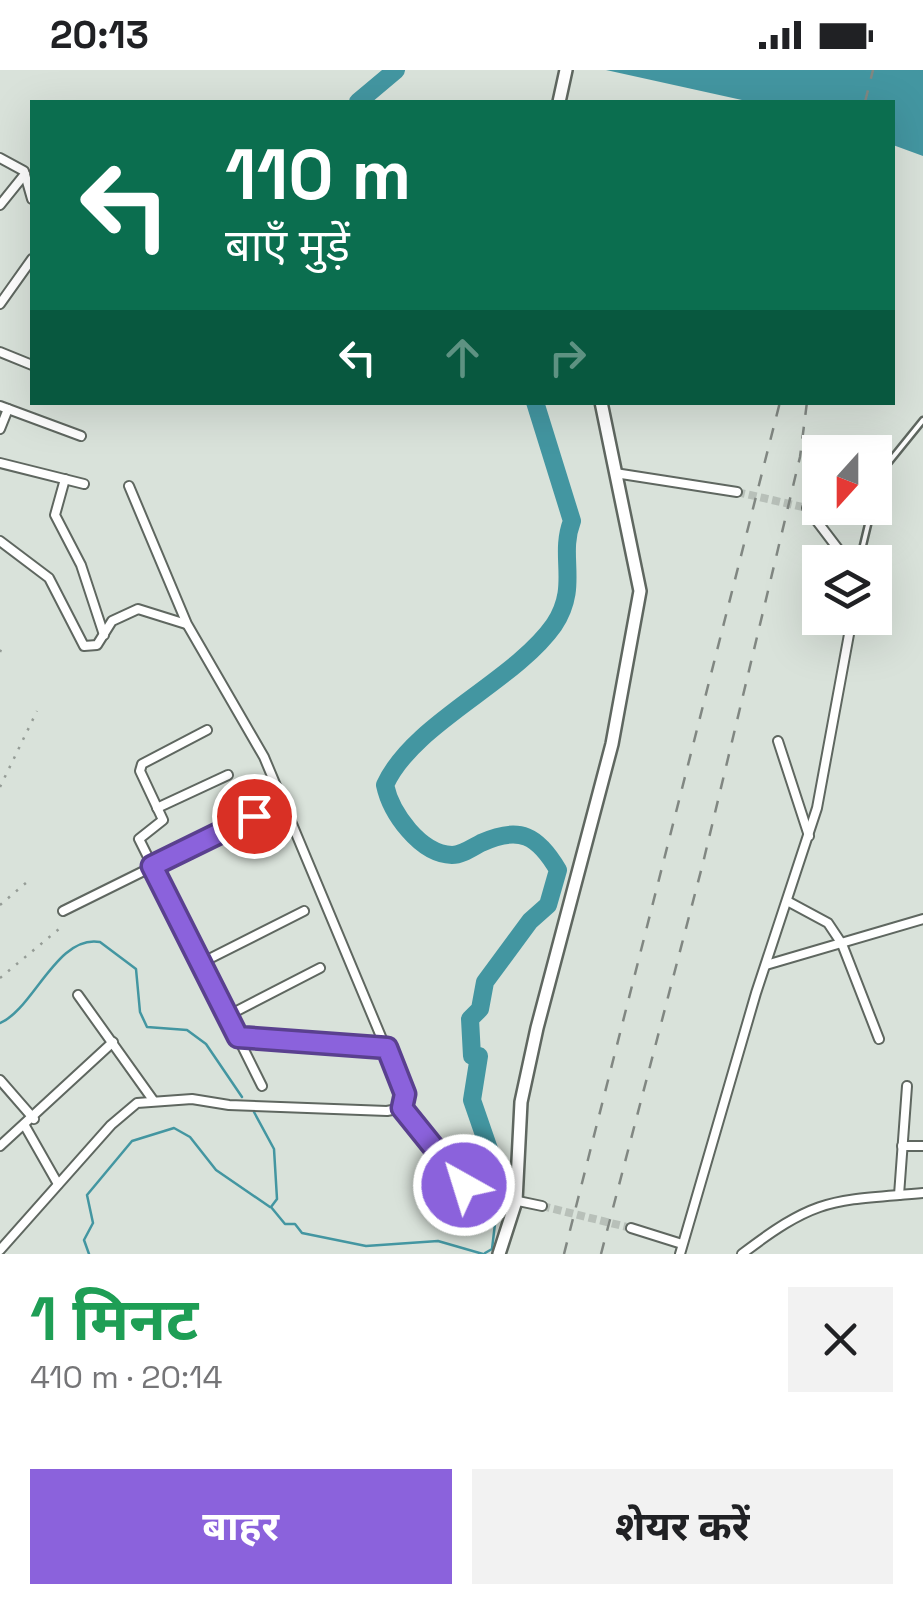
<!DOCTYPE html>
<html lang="hi">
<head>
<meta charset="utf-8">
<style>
  :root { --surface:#fff; --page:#f2f2f2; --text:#202124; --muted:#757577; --accent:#8b62dc }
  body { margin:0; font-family:"Space Grotesk","Noto Sans Devanagari",sans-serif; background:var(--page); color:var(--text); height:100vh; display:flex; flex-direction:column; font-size:38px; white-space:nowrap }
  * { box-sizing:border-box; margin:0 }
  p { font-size:32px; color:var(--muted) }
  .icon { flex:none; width:55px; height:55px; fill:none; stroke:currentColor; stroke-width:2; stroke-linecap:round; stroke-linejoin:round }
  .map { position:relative; height:1184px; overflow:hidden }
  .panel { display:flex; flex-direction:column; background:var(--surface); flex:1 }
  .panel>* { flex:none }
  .guide { position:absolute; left:30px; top:30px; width:865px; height:305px; border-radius:0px; box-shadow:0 10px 40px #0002; background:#0b6e4f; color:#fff; overflow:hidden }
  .needle { width:65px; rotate:201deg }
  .tools { position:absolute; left:802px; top:365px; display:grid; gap:20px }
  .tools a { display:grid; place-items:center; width:90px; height:90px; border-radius:0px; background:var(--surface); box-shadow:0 10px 40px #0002; font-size:50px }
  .pin { position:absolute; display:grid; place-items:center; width:85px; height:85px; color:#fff; margin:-42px; border:5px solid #fff; border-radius:50%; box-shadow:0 2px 10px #0007 }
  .me { position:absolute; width:110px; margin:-55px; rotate:321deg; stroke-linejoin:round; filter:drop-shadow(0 0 8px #0008) }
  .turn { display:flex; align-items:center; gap:35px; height:210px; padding:0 30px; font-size:45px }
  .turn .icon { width:130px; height:130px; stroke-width:2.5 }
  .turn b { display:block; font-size:70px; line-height:85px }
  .lanes { display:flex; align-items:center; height:95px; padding:0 30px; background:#0003; justify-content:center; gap:50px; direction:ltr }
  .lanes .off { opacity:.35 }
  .round { display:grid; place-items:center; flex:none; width:105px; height:105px; border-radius:0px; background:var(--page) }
  .head { display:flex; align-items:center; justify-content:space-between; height:170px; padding:0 30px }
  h1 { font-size:60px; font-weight:700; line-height:75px; color:#1e9e55 }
  .cta { display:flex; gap:20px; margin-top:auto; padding:20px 30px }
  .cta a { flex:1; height:115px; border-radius:0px; background:var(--accent); color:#fff; font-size:40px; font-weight:700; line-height:115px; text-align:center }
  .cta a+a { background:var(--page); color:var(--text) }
  .status { display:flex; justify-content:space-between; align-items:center; height:70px; padding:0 50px; background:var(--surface); direction:ltr }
  .status svg { height:28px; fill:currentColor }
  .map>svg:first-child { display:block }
</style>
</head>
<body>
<div class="status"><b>20:13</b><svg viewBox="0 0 49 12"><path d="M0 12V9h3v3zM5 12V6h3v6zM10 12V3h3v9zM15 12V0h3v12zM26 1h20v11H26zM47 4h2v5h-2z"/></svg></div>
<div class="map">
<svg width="923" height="1184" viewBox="0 0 923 1184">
  <rect width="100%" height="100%" fill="#d9e2da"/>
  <!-- water -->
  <polygon fill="#4396a1" points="606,0 923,0 923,86 893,75 892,32 751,32"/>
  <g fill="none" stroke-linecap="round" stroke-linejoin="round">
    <!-- stream -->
    <g stroke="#4396a1" stroke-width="2.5">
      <path d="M0,953C33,940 57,864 100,872L136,899L140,942L147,957L187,960L206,974L242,1027"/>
      <polyline points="254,1042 274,1079 277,1129 271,1137 285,1154 295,1154 302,1163 366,1176 438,1171 483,1184"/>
      <polyline points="485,1183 492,1179 497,1137"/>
      <polyline points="89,1184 84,1170 93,1153 87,1125 132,1071 174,1058 190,1067 216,1100 270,1137"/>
    </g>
    <!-- river -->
    <g stroke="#4396a1" stroke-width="18">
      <polyline points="358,32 396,0"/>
      <path d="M501,1114L472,1030L479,986H472L470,949L480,939L485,912L530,851L548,835L558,800C538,766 520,755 481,773C473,777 462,785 452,785C420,784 391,743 385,715C413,653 514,612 554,555C580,516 558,487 572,451L535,332"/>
    </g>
    <!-- street-tunnel -->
    <g stroke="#b8c0b9" stroke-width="8" stroke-dasharray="8 4" stroke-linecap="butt">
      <polyline points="737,422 807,438"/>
      <polyline points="542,1136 631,1158"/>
    </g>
    <!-- lane casing -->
    <g stroke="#5f6760" stroke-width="9">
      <g id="lane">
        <polyline points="875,423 881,402 923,350"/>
        <polyline points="859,492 872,438"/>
      </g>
    </g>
    <!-- street casing -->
    <g stroke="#5f6760" stroke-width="12">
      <g id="street">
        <polyline points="0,88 24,101 32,129"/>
        <polyline points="0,135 25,104"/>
        <polyline points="0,234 32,189"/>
        <polyline points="0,282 32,295"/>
        <polyline points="0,336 81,366"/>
        <polyline points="0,359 8,339"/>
        <polyline points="0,393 84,414"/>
        <polyline points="615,403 737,422"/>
        <polyline points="65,409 55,445 81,495 104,565"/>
        <polyline points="807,438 848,492"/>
        <polyline points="0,471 49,508 84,576 97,575 112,551 138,539 186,554"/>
        <polyline points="207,660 142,694 140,701 163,750 139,769 262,1016"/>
        <polyline points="778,671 809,766"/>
        <polyline points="157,738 228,705"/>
        <polyline points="789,832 828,853 842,874 879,969"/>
        <polyline points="63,841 255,746"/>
        <polyline points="201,893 304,841"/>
        <polyline points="766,895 923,849"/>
        <polyline points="78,925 153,1030"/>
        <polyline points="227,946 320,898"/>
        <polyline points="237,967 387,978"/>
        <polyline points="0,1010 34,1049"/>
        <polyline points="402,1038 465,1115 480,1123 542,1136"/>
        <polyline points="25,1056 58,1114"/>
        <polyline points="0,1076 113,972"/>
        <polyline points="902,1076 923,1076"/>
        <polyline points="899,1125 907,1016"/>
        <polyline points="631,1158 682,1174"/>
        <polyline points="0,1180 111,1055 137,1033 192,1029 229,1035 387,1041 402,1038 405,1024 264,687 187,554 129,416"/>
        <polyline points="680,1184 756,923 817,738 852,548"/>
        <path d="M742,1184C818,1126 832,1131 923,1123"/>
      </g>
    </g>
    <!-- secondary casing -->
    <g stroke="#5f6760" stroke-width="16">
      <g id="secondary">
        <polyline points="559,32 566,0"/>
        <polyline points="499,1184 516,1131 521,1032 537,958 612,674 640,521 601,332"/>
      </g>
    </g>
    <!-- path -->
    <g stroke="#959c96" stroke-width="2.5" stroke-dasharray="2.5 8" stroke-linecap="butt">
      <polyline points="0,582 2,577"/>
      <polyline points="0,717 37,641"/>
      <polyline points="0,835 27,812"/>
      <polyline points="0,908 59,859"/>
    </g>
    <!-- lane -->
    <use href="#lane" stroke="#fff" stroke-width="4"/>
    <!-- street -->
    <use href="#street" stroke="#fff" stroke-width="8"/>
    <!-- secondary -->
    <use href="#secondary" stroke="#fff" stroke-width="11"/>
    <!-- rail -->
    <g stroke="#818782" stroke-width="2.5" stroke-dasharray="12 12" stroke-linecap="butt">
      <polyline points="865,32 873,0"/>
      <polyline points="564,1184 780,332"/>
      <polyline points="601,1184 703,793 800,387 807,332"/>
    </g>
  </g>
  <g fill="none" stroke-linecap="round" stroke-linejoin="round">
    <!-- route casing -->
    <g stroke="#5a408f" stroke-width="25">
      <polyline id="route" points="254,746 152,796 238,967 387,978 405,1024 402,1038 464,1115"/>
    </g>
    <!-- route -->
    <use href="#route" stroke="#8b62dc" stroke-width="18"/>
  </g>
</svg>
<div class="tools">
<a><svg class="needle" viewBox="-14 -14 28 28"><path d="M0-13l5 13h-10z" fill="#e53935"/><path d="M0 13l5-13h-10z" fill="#757577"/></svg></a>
<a><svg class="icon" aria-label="layers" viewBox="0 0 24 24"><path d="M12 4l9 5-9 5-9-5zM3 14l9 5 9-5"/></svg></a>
</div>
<div class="pin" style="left:254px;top:746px;background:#d93025"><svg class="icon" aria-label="arrive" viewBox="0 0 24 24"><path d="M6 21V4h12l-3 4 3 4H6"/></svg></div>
<svg class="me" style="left:464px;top:1115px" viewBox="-20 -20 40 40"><circle r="17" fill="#8b62dc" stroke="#fff" stroke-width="3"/><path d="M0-11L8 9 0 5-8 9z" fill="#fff"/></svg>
<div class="guide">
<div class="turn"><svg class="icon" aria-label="left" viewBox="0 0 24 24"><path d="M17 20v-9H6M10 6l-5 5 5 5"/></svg><div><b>110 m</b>बाएँ मुड़ें</div></div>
<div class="lanes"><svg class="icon" aria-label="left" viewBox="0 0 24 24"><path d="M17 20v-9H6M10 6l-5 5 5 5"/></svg><svg class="icon off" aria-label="ahead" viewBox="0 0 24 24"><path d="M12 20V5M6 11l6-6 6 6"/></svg><svg class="icon off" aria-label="right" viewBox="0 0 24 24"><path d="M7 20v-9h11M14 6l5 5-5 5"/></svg></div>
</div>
</div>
<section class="panel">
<div class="head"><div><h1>1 मिनट</h1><p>410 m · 20:14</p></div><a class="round"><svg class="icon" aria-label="close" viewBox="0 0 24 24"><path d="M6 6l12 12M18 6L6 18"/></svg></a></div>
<div class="cta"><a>बाहर</a><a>शेयर करें</a></div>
</section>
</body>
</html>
